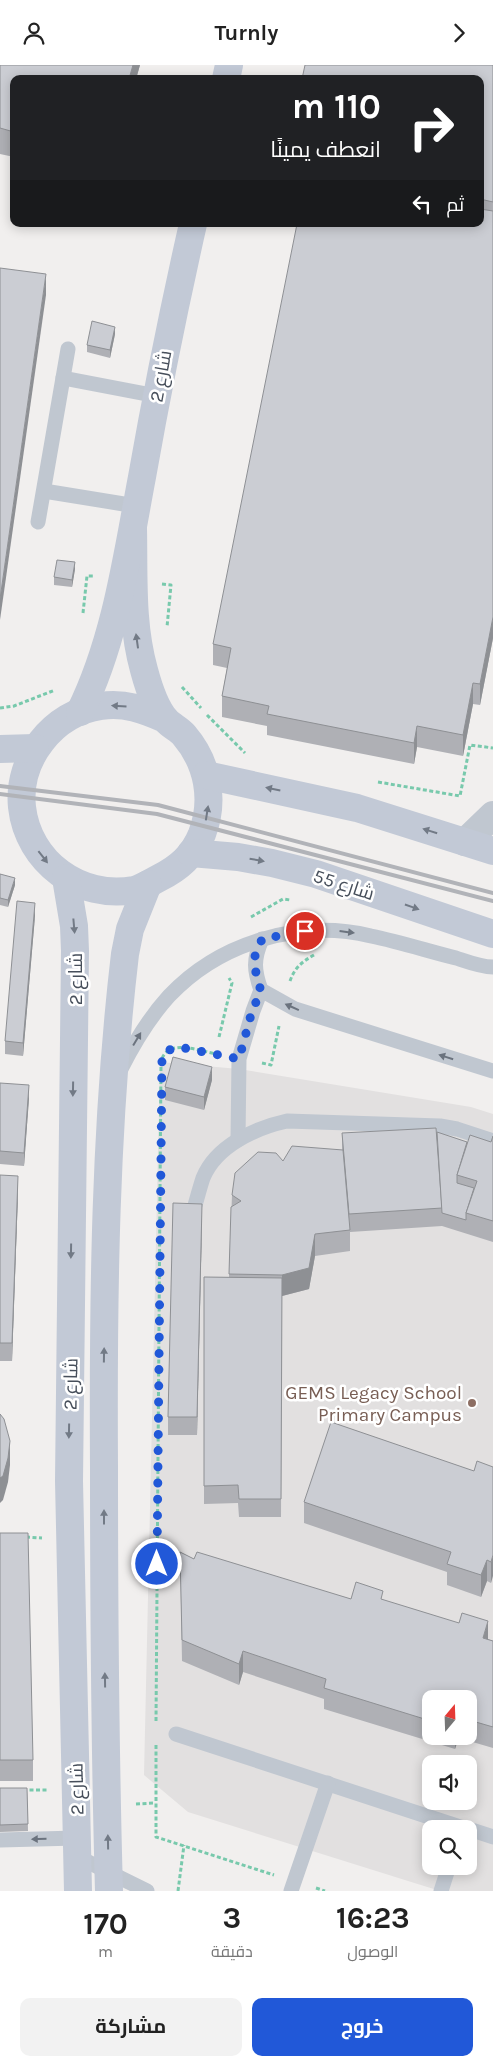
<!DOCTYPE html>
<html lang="ar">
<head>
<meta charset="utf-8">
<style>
  :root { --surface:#fff; --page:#f2f2f2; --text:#222; --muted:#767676; --accent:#2158d8 }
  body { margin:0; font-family:Karla,Cairo,sans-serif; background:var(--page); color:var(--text); direction:rtl; height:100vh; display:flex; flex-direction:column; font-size:19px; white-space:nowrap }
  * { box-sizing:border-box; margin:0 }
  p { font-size:16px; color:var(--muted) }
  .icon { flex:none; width:28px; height:28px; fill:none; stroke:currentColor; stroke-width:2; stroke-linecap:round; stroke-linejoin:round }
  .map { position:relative; height:1826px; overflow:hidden; direction:ltr }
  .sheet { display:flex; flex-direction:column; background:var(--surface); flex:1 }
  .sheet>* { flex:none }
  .banner { position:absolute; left:10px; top:10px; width:474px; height:152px; border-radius:10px; box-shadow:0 2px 12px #0003; direction:rtl; background:#202124; color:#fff; overflow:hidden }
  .needle { width:32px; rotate:19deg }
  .buttons { position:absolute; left:422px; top:1625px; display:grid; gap:10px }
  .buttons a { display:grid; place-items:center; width:55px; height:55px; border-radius:10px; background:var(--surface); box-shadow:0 2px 12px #0003; font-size:25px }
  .pin { position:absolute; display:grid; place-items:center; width:42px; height:42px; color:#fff; margin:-21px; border:2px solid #fff; border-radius:50%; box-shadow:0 1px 5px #0007 }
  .me { position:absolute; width:55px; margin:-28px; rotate:0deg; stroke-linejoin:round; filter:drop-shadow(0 0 4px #0008) }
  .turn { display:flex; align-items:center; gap:18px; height:105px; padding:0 20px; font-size:22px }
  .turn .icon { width:65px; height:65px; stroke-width:2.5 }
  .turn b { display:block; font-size:35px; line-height:42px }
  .then { display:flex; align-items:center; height:48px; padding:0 20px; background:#0003; gap:10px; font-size:19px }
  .eta { display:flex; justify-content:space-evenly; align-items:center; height:85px; text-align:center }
  .eta b { font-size:30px; font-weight:700; line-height:35px }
  .primary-button { display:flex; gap:10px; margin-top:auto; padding:10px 20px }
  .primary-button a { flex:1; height:58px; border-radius:10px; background:var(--accent); color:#fff; font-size:20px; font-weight:700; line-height:58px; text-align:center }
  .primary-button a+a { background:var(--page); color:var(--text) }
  header { display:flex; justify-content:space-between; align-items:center; height:65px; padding:0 20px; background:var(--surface); font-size:22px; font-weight:700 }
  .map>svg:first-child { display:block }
</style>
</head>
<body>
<header><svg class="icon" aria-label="forward" viewBox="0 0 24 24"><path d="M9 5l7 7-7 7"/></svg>Turnly<svg class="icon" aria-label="person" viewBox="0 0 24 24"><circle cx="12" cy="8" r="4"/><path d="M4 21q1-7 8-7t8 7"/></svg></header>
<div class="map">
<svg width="493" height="1826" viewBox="0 0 493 1826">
  <rect width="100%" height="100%" fill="#f1efee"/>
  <!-- education -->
  <path fill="#e2e0e0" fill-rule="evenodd" d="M160,997L239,1004L471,1042L493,1049V1826H440L188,1747L144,1710ZM431,1634H469V1671H431ZM431,1699H469V1736H431ZM431,1764H469V1801H431Z"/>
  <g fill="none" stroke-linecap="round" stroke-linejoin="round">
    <!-- path -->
    <g stroke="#78c9ac" stroke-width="3" stroke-dasharray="4 2.5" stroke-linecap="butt">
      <polyline points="162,519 171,520 167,562"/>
      <polyline points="83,548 87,511 93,511"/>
      <polyline points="182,622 201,643"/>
      <polyline points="0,643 14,641 55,625"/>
      <polyline points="207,650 245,688"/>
      <polyline points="378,717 460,731 470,680 493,683"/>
      <polyline points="251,852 283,834 290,835"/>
      <path d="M290,916C295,902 302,897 314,890"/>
      <polyline points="219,972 232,918 229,913"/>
      <polyline points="262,998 271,1000 279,961"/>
      <polyline points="26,1472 42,1473"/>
      <path d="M156,1656L161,998C165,972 199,986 217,989"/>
      <polyline points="156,1680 156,1772 274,1810"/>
      <polyline points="23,1725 47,1725"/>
      <polyline points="136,1739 155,1738"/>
      <polyline points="316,1823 325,1826"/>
      <polyline points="178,1826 184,1780"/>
    </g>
    <!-- lane -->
    <g stroke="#c0c7d0" stroke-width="15">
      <polyline points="63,313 157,331"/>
      <polyline points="44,426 136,441"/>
      <polyline points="38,457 68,284"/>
      <path d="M262,874C253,895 254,905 261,925L295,944L493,1006"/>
      <path d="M121,1004C134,978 149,953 169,931C220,877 299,854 371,871C400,877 428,886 456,893C468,897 481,902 493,902"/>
      <polyline points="238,1075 239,994 253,946 261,925"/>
      <path d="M192,1150C196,1138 199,1125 203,1113C216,1081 255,1063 287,1056L440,1061L457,1064L493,1076"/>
      <polyline points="176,1669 466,1764"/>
      <polyline points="469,1764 493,1772"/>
      <polyline points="0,1775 77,1773"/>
      <polyline points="78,1792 147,1826"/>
      <polyline points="291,1826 328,1718"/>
      <polyline points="441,1826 449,1801"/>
    </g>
    <!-- street -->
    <polyline stroke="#c0c7d0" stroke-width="28" points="465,777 493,750"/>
    <!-- secondary -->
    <g stroke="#c2c9d6" stroke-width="28">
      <polyline points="226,14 229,0"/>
      <path d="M133,464C134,511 131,559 144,605C148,620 155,643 166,655C171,661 179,664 184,670C208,698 215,735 202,769C193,791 179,803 159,813C151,817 142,823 134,825C80,835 28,797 22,742C17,694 53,648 101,641C124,637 145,645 165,654"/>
      <path d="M80,647C116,574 127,491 142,412C157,327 174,243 193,159"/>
      <polyline points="0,684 35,683"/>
      <polyline points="206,710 357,743 493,786"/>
      <polyline points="191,788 238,792 272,798 316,809 493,869"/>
      <polyline points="66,813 74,861 75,886 69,1416 78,1826"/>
      <path d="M109,1826C105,1685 104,1543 104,1402C103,1231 105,1059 125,889L130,864L148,819"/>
    </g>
    <!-- rail -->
    <g stroke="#b1b3b8" stroke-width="4">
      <polyline points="0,721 158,740 493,828"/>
      <polyline points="0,729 157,749 493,836"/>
    </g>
  </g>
  <!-- wall -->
  <g fill="#afb0b5" fill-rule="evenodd">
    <polygon points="0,0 140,0 136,14 14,14 14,92 0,89"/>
    <polygon points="493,0 493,573 480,640 473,639 463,691 417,682 414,699 267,670 267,661 222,652 222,631 227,603 213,600 213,579 480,159 480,14"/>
    <polygon points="115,269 110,293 87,287 87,280"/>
    <polygon points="75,504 72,522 54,520 54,512"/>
    <polygon points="0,809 15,820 8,842 0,840"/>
    <polygon points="35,851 23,991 5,989 5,976"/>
    <polygon points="212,1015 204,1045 165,1035 165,1022"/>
    <polygon points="0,1018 29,1033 24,1101 0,1099"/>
    <polygon points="437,1067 467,1077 491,1077 493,1071 493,1177 442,1161 350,1167 350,1186 315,1191 309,1224 282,1231 281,1452 239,1452 238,1438 204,1439 204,1212 229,1212 232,1130 283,1096 342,1085 342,1068"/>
    <polygon points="0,1110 18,1129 12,1296 0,1296"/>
    <polygon points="202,1157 197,1370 168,1370 168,1352"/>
    <polygon points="493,1402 491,1518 487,1516 481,1532 447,1520 447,1507 304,1458 304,1437 474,1406"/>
    <polygon points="0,1468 33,1695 33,1716 0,1716"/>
    <path d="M180,1487L194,1494L351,1534L383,1535L493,1576V1683L459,1673L455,1684L324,1644V1634L243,1607L239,1620L182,1596ZM431,1634H469V1671H431Z"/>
    <polygon points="0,1723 27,1723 28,1766 0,1767"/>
  </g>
  <!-- shaded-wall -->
  <g fill="#8e9094">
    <polygon points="133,0 140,0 136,14 129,14"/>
    <polygon points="46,209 46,230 0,555 0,534"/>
    <polygon points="115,262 115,269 110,293 110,285"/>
    <polygon points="75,497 75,504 72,522 72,515"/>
    <polygon points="493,552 493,573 480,640 480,619"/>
    <polygon points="473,618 473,639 463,691 463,670"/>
    <polygon points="417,661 417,682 414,699 414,678"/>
    <polygon points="15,813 15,820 8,842 8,835"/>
    <polygon points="35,838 35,851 23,991 23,978"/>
    <polygon points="212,1002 212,1015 204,1045 204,1032"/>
    <polygon points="29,1020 29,1033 24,1101 24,1088"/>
    <polygon points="18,1111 18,1129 12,1296 12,1278"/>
    <polygon points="202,1139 202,1157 197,1370 197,1352"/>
    <polygon points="315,1169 315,1191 309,1224 282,1231 282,1210"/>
    <polygon points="10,1376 10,1400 8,1417 3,1435 0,1438 0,1413"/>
    <polygon points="493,1490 493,1511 491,1518 491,1497"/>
    <polygon points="487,1495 487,1516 481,1532 481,1510"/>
    <polygon points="488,1556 488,1577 483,1573"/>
    <polygon points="243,1586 243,1607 239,1620 239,1599"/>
    <polygon points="455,1671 459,1671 455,1684"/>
  </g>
  <!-- building -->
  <g fill="#cbcdd3" stroke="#8e9094">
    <polygon points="0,0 133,0 129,14 14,14 14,67 0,63"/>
    <polygon points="305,0 493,0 493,137 480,134 480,14 302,14"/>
    <polygon points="480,144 493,146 493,552 480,619 473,618 463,670 417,661 414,678 267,649 269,641 222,631 231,583 213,579 297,159 480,159"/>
    <polygon points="0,203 46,209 0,534"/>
    <polygon points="92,256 115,262 110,285 87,280"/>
    <polygon points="57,495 75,497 72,515 54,512"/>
    <polygon points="0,809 15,813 8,835 0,833"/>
    <polygon points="17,836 35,838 23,978 5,976"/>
    <polygon points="173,992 212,1002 204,1032 165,1022"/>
    <polygon points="0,1018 29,1020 24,1088 0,1086"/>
    <polygon points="436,1063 442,1143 349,1149 342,1068"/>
    <polygon points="437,1067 467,1077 457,1110 457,1118 474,1123 466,1148 466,1155 442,1148"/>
    <polygon points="470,1070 491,1077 493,1071 493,1156 466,1148 477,1116 457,1110"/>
    <polygon points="292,1081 343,1085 350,1165 315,1169 309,1203 282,1210 229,1209 231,1142 241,1136 232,1130 235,1108 258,1087 276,1088 283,1096"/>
    <polygon points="0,1110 18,1111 12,1278 0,1278"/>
    <polygon points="173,1138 202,1139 197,1352 168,1352"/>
    <polygon points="204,1212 282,1213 281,1434 239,1434 238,1420 204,1421"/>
    <polygon points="0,1349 4,1354 10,1376 8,1393 3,1411 0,1413"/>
    <polygon points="331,1357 474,1406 477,1396 493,1402 493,1490 491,1497 487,1495 481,1510 447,1499 451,1487 304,1437"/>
    <polygon points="0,1468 28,1468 33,1695 0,1695"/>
    <polygon points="180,1487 194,1494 197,1487 351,1534 356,1517 383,1526 381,1534 459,1558 462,1548 488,1556 483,1573 493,1576 493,1662 469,1655 469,1634 431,1634 431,1656 324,1623 326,1614 243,1586 239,1599 182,1575"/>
    <polygon points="0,1723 27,1723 28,1759 0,1760"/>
  </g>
  <!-- one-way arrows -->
  <defs><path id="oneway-solid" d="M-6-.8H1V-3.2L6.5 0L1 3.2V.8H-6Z" transform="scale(1.25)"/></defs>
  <g fill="#727a86">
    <use href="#oneway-solid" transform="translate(137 576) rotate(-98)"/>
    <use href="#oneway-solid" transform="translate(119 641) rotate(-177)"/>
    <use href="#oneway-solid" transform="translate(273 724) rotate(-168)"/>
    <use href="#oneway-solid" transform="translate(207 748) rotate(-81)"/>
    <use href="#oneway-solid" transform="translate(430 766) rotate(-163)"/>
    <use href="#oneway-solid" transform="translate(43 792) rotate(52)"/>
    <use href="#oneway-solid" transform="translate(257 795) rotate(10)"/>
    <use href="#oneway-solid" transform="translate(412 842) rotate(19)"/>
    <use href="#oneway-solid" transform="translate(74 861) rotate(85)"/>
    <use href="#oneway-solid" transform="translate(73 1024) rotate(91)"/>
    <use href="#oneway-solid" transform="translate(71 1186) rotate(91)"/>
    <use href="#oneway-solid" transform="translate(104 1290) rotate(-89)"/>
    <use href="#oneway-solid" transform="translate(69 1366) rotate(91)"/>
    <use href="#oneway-solid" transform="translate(104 1452) rotate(-90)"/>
    <use href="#oneway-solid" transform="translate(105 1615) rotate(-91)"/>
    <use href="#oneway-solid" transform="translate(108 1777) rotate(-91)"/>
  </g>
  <g fill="#6b737e">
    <use href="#oneway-solid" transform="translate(347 867) rotate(7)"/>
    <use href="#oneway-solid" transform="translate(292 942) rotate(-156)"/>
    <use href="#oneway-solid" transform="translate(137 974) rotate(-59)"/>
    <use href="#oneway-solid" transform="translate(446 992) rotate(-163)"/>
    <use href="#oneway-solid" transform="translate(39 1774) rotate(179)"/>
  </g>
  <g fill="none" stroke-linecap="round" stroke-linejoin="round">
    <!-- route -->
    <polyline stroke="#2158d8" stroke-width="9" stroke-dasharray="0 16.2" points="157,1499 162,992 166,986 179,982 239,994 252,946 261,926 256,910 255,891 262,874 305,866"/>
  </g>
  <!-- markers -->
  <circle fill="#8d6e63" stroke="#fff" stroke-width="2" cx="472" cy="1338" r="5"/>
  <g text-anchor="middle" stroke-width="5" stroke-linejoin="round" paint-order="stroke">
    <!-- street labels -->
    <g font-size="19" fill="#474f5b" stroke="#fff">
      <text transform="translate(160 311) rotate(-80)" y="7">شارع 2</text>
      <text transform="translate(344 819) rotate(18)" y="7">شارع 55</text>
      <text transform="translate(75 914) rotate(-90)" y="7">شارع 2</text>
      <text transform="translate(70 1319) rotate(-89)" y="7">شارع 2</text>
      <text transform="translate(76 1724) rotate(-91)" y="7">شارع 2</text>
    </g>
    <!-- education labels -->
    <g font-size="19" fill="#785e54" stroke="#fff" text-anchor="end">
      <text x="462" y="1334">GEMS Legacy School<tspan x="462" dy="22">Primary Campus</tspan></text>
    </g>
  </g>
</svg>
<div class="buttons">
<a><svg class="needle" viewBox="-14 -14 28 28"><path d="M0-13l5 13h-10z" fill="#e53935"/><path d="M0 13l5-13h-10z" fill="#767676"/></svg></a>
<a><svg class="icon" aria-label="sound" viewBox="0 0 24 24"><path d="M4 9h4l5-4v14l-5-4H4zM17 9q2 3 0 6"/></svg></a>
<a><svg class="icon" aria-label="search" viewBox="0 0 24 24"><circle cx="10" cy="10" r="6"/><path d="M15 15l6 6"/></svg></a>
</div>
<div class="pin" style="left:305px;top:866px;background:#d93025"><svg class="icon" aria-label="arrive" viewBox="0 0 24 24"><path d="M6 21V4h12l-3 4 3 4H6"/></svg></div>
<svg class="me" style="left:157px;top:1499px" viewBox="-20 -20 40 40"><circle r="17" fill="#2158d8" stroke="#fff" stroke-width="3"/><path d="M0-11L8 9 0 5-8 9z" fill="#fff"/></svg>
<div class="banner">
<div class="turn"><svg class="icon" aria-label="right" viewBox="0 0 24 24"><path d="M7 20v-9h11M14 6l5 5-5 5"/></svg><div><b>110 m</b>انعطف يمينًا</div></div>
<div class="then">ثم<svg class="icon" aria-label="left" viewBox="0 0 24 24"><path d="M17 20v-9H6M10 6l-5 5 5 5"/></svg></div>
</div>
</div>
<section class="sheet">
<div class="eta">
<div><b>16:23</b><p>الوصول</p></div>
<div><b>3</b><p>دقيقة</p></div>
<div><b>170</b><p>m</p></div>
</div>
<div class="primary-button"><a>خروج</a><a>مشاركة</a></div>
</section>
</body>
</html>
